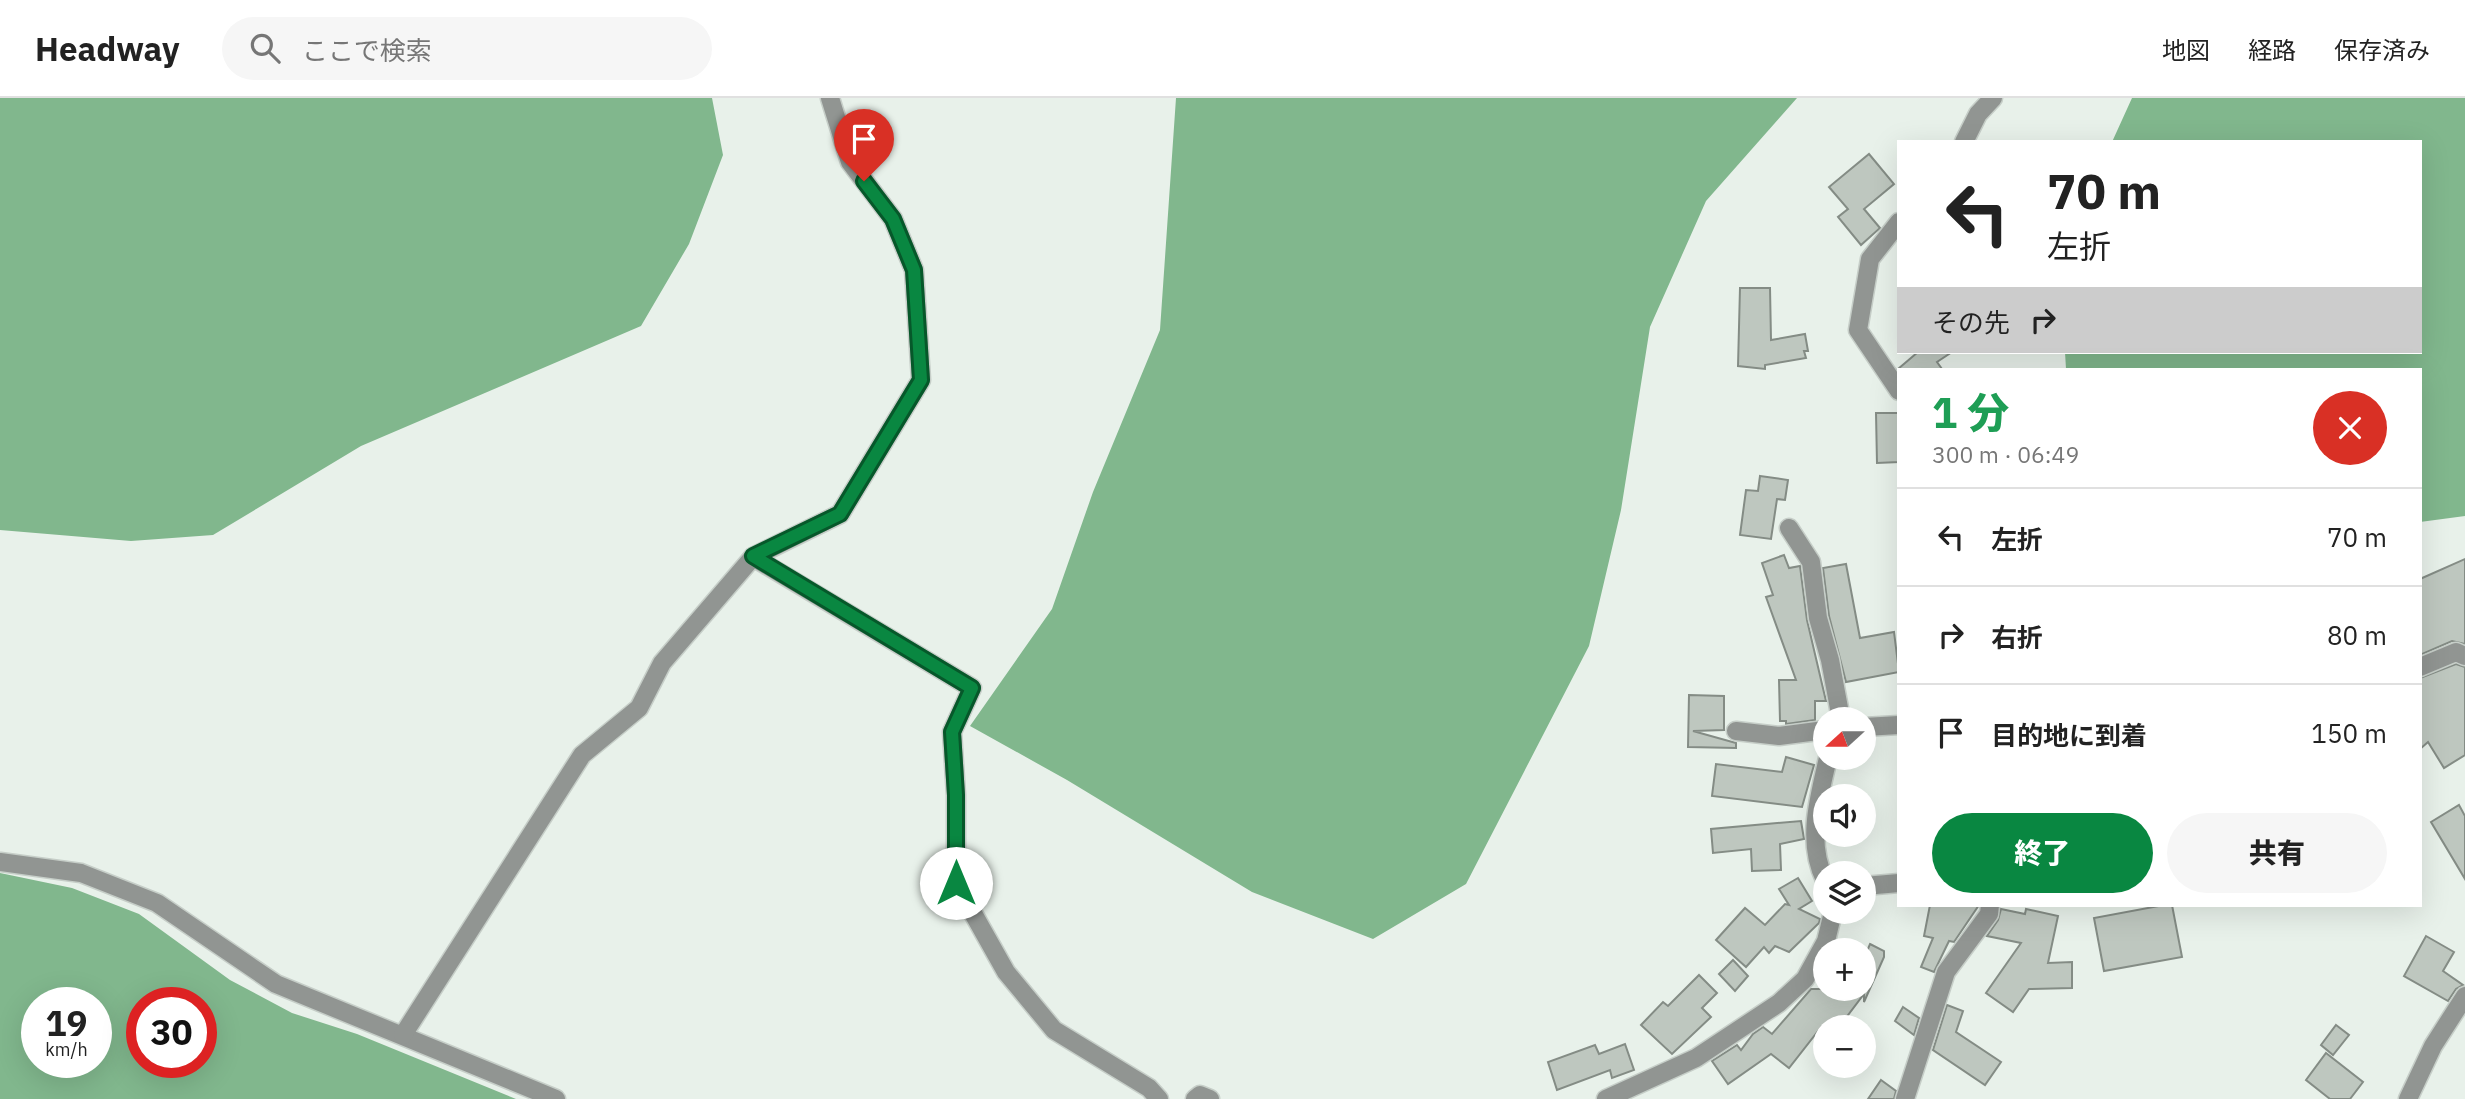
<!DOCTYPE html>
<html lang="ja">
<head>
<meta charset="utf-8">
<style>
  :root { --surface:#fff; --page:#f6f6f6; --text:#222; --muted:#767676; --line:#e0e0e0; --accent:#098741 }
  body { margin:0; font-family:"IBM Plex Sans","Noto Sans JP",sans-serif; background:var(--page); color:var(--text); height:100vh; display:flex; flex-direction:column; font-size:26px; white-space:nowrap }
  * { box-sizing:border-box; margin:0 }
  p { font-size:23px; color:var(--muted) }
  .icon { flex:none; width:38px; height:38px; fill:none; stroke:currentColor; stroke-width:2; stroke-linecap:round; stroke-linejoin:round }
  .map { position:relative; flex:1; overflow:hidden }
  .sheet { position:absolute; left:1897px; top:270px; width:525px; height:539px; display:flex; flex-direction:column; background:var(--surface); border-radius:0px; box-shadow:0 7px 28px #0002 }
  .sheet>* { flex:none }
  .banner { position:absolute; left:1897px; top:42px; width:525px; height:214px; border-radius:0px; box-shadow:0 7px 28px #0002; background:#fff; color:var(--text); overflow:hidden }
  .needle { width:46px; rotate:249deg }
  .tools { position:absolute; left:1813px; top:609px; display:grid; gap:14px }
  .tools a { display:grid; place-items:center; width:63px; height:63px; border-radius:50%; background:var(--surface); box-shadow:0 7px 28px #0002; font-size:35px }
  .speed { position:absolute; left:21px; top:889px; display:flex; gap:14px; font-size:35px; font-weight:700; text-align:center }
  .speed>* { display:grid; place-content:center; width:91px; height:91px; border-radius:50%; background:var(--surface); box-shadow:0 7px 28px #0002; line-height:1 }
  .speed small { font-size:18px; font-weight:400 }
  .speed .limit { border:10px solid #d22; background:#fff; color:#111 }
  .pin { position:absolute; display:grid; place-items:center; width:60px; height:60px; color:#fff; margin:-72px -30px; border-radius:50% 50% 50% 0; rotate:-45deg; box-shadow:0 0 7px #0007 }
  .pin .icon { rotate:45deg }
  .me { position:absolute; width:77px; margin:-38px; rotate:0deg; stroke-linejoin:round; filter:drop-shadow(0 0 5px #0008) }
  .turn { display:flex; align-items:center; gap:24px; height:147px; padding:0 35px; font-size:32px }
  .turn .icon { width:91px; height:91px; stroke-width:2.5 }
  .turn b { display:block; font-size:49px; line-height:60px }
  .then { display:flex; align-items:center; height:66px; padding:0 35px; background:#0003; gap:14px; font-size:26px }
  .round { display:grid; place-items:center; flex:none; width:74px; height:74px; border-radius:37px; background:var(--page) }
  .summary { display:flex; align-items:center; justify-content:space-between; height:119px; padding:0 35px }
  h1 { font-size:42px; font-weight:800; line-height:52px; color:#1e9e55 }
  .cta { display:flex; gap:14px; margin-top:auto; padding:14px 35px }
  .cta a { flex:1; height:80px; border-radius:42px; background:var(--accent); color:#fff; font-size:28px; font-weight:800; line-height:80px; text-align:center }
  .cta a+a { background:var(--page); color:var(--text) }
  ul { padding:0; list-style:none }
  li { display:flex; align-items:center; gap:21px; height:98px; padding:0 35px; border-top:2px solid var(--line) }
  li div { flex:1 }
  li b { display:block; font-size:26px }
  li em { font-style:normal }
  header { display:flex; align-items:center; gap:42px; box-sizing:border-box; height:98px; padding:0 35px; background:var(--surface); border-bottom:2px solid var(--line) }
  header strong { font-size:33px }
  nav { display:flex; gap:38px; margin-inline-start:auto; font-size:24px }
  .search { width:490px; height:63px; background:var(--page); display:flex; align-items:center; gap:18px; box-sizing:border-box; padding:0 24px; border-radius:38px; color:var(--muted); font-size:26px }
  .map>svg:first-child { display:block }
</style>
</head>
<body>
<header>
<strong>Headway</strong>
<div class="search"><svg class="icon" aria-label="search" viewBox="0 0 24 24"><circle cx="10" cy="10" r="6"/><path d="M15 15l6 6"/></svg>ここで検索</div>
<nav><a>地図</a><a>経路</a><a>保存済み</a></nav>
</header>
<div class="map">
<svg width="2465" height="1001" viewBox="0 0 2465 1001">
  <rect width="100%" height="100%" fill="#e8f1ea"/>
  <!-- forest -->
  <g fill="#81b78d" fill-rule="evenodd">
    <polygon points="0,0 712,0 723,57 689,146 641,228 361,348 213,437 131,443 0,432"/>
    <polygon points="1176,0 1797,0 1706,103 1650,229 1621,412 1589,548 1466,786 1373,841 1252,794 1067,682 970,628 1052,511 1093,394 1160,232"/>
    <polygon points="2132,0 2465,0 2465,418 2420,424 2420,271 2066,271 2065,254 2420,254 2420,44 2112,44"/>
    <path d="M0,775L72,790L139,816L230,882L292,915L357,936L516,1001H0ZM37,905H96V964H37ZM142,905H201V964H142Z"/>
  </g>
  <!-- building -->
  <g fill="#bec7bf" stroke="#848c85" stroke-width="2">
    <polygon points="1869,56 1894,86 1864,111 1880,130 1861,147 1838,119 1848,111 1829,89"/>
    <polygon points="1740,190 1770,190 1771,242 1805,236 1808,253 1804,253 1806,260 1765,267 1765,271 1738,268"/>
    <polygon points="1918,254 1952,254 1937,264 1942,271 1898,271"/>
    <polygon points="1876,315 1899,315 1899,364 1877,365"/>
    <polygon points="1760,378 1788,382 1785,402 1777,401 1771,441 1740,437 1746,392 1758,393"/>
    <polygon points="1784,457 1789,470 1800,468 1807,522 1826,603 1815,603 1815,622 1786,626 1786,623 1780,623 1779,582 1796,582 1766,499 1773,497 1762,465"/>
    <polygon points="2465,461 2465,546 2452,543 2420,557 2420,481"/>
    <polygon points="1846,466 1860,540 1894,534 1899,574 1846,584 1829,518 1823,470"/>
    <polygon points="2456,566 2465,569 2465,657 2444,670 2428,644 2420,651 2420,580"/>
    <polygon points="1689,597 1724,598 1724,632 1693,633 1736,645 1736,650 1688,649"/>
    <polygon points="1786,659 1814,667 1802,709 1712,698 1716,666 1782,674"/>
    <polygon points="2459,707 2465,718 2465,781 2431,724"/>
    <polygon points="1801,723 1804,741 1780,746 1781,772 1752,773 1751,751 1713,755 1711,731"/>
    <polygon points="1798,780 1812,803 1799,811 1820,821 1819,825 1789,854 1775,848 1769,855 1764,849 1746,869 1716,842 1745,810 1765,827 1785,806 1789,807 1779,791"/>
    <polygon points="1930,807 1979,807 1954,844 1949,843 1934,874 1921,869 1933,840 1924,838"/>
    <polygon points="2164,807 2172,807 2182,859 2104,873 2094,820"/>
    <polygon points="2001,811 2025,816 2026,811 2058,818 2048,865 2072,864 2072,890 2029,891 2013,914 1986,895 2021,845 1987,838 1998,822"/>
    <polygon points="2426,838 2454,854 2443,873 2463,887 2456,891 2448,903 2404,878"/>
    <polygon points="1870,846 1884,853 1884,859 1864,904 1864,896 1839,929 1822,928 1789,970 1771,956 1728,986 1712,963 1737,947 1741,952 1753,936 1763,929 1772,936 1811,891 1864,891 1864,860"/>
    <polygon points="1733,862 1748,878 1735,893 1719,876"/>
    <polygon points="1699,877 1717,895 1702,910 1711,919 1672,956 1641,927 1663,904 1668,908"/>
    <polygon points="1947,907 1963,913 1956,934 2001,964 1985,987 1933,952"/>
    <polygon points="1903,909 1919,920 1914,937 1895,923"/>
    <polygon points="2336,927 2349,937 2333,957 2321,947"/>
    <polygon points="1625,946 1634,972 1612,980 1610,972 1557,992 1548,964 1595,947 1599,956"/>
    <polygon points="2326,955 2363,984 2350,1001 2330,1001 2306,982"/>
    <polygon points="1881,982 1896,993 1894,1001 1868,1001"/>
  </g>
  <g fill="none" stroke-linecap="round" stroke-linejoin="round">
    <!-- minor casing -->
    <g stroke="#c6cec8" stroke-width="21">
      <g id="minor">
        <polyline points="1964,44 1978,16 1993,0"/>
        <polyline points="1899,124 1870,161 1858,232 1899,293"/>
        <polyline points="1789,430 1811,464 1818,520 1830,562 1841,621"/>
        <polyline points="753,459 972,590 952,634 956,697 956,785 1006,874 1054,932 1149,990 1159,1001"/>
        <polyline points="2420,569 2456,554 2465,558"/>
        <polyline points="1864,629 1899,627"/>
        <polyline points="1736,633 1779,638 1825,632"/>
        <polyline points="0,764 81,775 157,805 276,886 556,1001"/>
        <path d="M1825,782C1806,744 1819,699 1828,660"/>
        <polyline points="1864,788 1899,785"/>
        <polyline points="403,937 582,657 639,610 662,565 753,459 840,416 921,282 914,172 893,121 850,64 830,0"/>
        <polyline points="1195,1001 1200,997 1210,1001"/>
        <polyline points="1606,1001 1696,960 1779,905 1805,881 1826,843 1833,814"/>
        <polyline points="1905,1001 1946,874 1989,816 1990,807"/>
        <polyline points="2408,1001 2433,948 2465,898"/>
      </g>
    </g>
    <!-- minor -->
    <use href="#minor" stroke="#919592" stroke-width="18"/>
  </g>
  <g fill="none" stroke-linecap="round" stroke-linejoin="round">
    <!-- route casing -->
    <g stroke="#06582a" stroke-width="18">
      <polyline id="route" points="864,83 893,121 914,172 921,282 840,416 753,458 972,590 952,634 956,697 956,785"/>
    </g>
    <!-- route -->
    <use href="#route" stroke="#098741" stroke-width="12"/>
  </g>
</svg>
<div class="tools">
<a><svg class="needle" viewBox="-14 -14 28 28"><path d="M0-13l5 13h-10z" fill="#e53935"/><path d="M0 13l5-13h-10z" fill="#767676"/></svg></a>
<a><svg class="icon" aria-label="sound" viewBox="0 0 24 24"><path d="M4 9h4l5-4v14l-5-4H4zM17 9q2 3 0 6"/></svg></a>
<a><svg class="icon" aria-label="layers" viewBox="0 0 24 24"><path d="M12 4l9 5-9 5-9-5zM3 14l9 5 9-5"/></svg></a>
<a>+</a>
<a>−</a>
</div>
<div class="speed"><div>19<small>km/h</small></div><div class="limit">30</div></div>
<div class="pin" style="left:864px;top:83px;background:#d93025"><svg class="icon" aria-label="arrive" viewBox="0 0 24 24"><path d="M6 21V4h12l-3 4 3 4H6"/></svg></div>
<svg class="me" style="left:956px;top:785px" viewBox="-20 -20 40 40"><circle r="19" fill="#fff"/><path d="M0-13L10 11 0 6-10 11z" fill="#098741"/></svg>
<div class="banner">
<div class="turn"><svg class="icon" aria-label="left" viewBox="0 0 24 24"><path d="M17 20v-9H6M10 6l-5 5 5 5"/></svg><div><b>70 m</b>左折</div></div>
<div class="then">その先<svg class="icon" aria-label="right" viewBox="0 0 24 24"><path d="M7 20v-9h11M14 6l5 5-5 5"/></svg></div>
</div>
<section class="sheet">
<div class="summary"><div><h1>1 分</h1><p>300 m · 06:49</p></div><a class="round" style="background:#d93025;color:#fff"><svg class="icon" aria-label="close" viewBox="0 0 24 24"><path d="M6 6l12 12M18 6L6 18"/></svg></a></div>
<ul>
<li><svg class="icon" aria-label="left" viewBox="0 0 24 24"><path d="M17 20v-9H6M10 6l-5 5 5 5"/></svg><div><b>左折</b></div><em>70 m</em></li>
<li><svg class="icon" aria-label="right" viewBox="0 0 24 24"><path d="M7 20v-9h11M14 6l5 5-5 5"/></svg><div><b>右折</b></div><em>80 m</em></li>
<li><svg class="icon" aria-label="arrive" viewBox="0 0 24 24"><path d="M6 21V4h12l-3 4 3 4H6"/></svg><div><b>目的地に到着</b></div><em>150 m</em></li>
</ul>
<div class="cta"><a>終了</a><a>共有</a></div>
</section>
</div>
</body>
</html>
